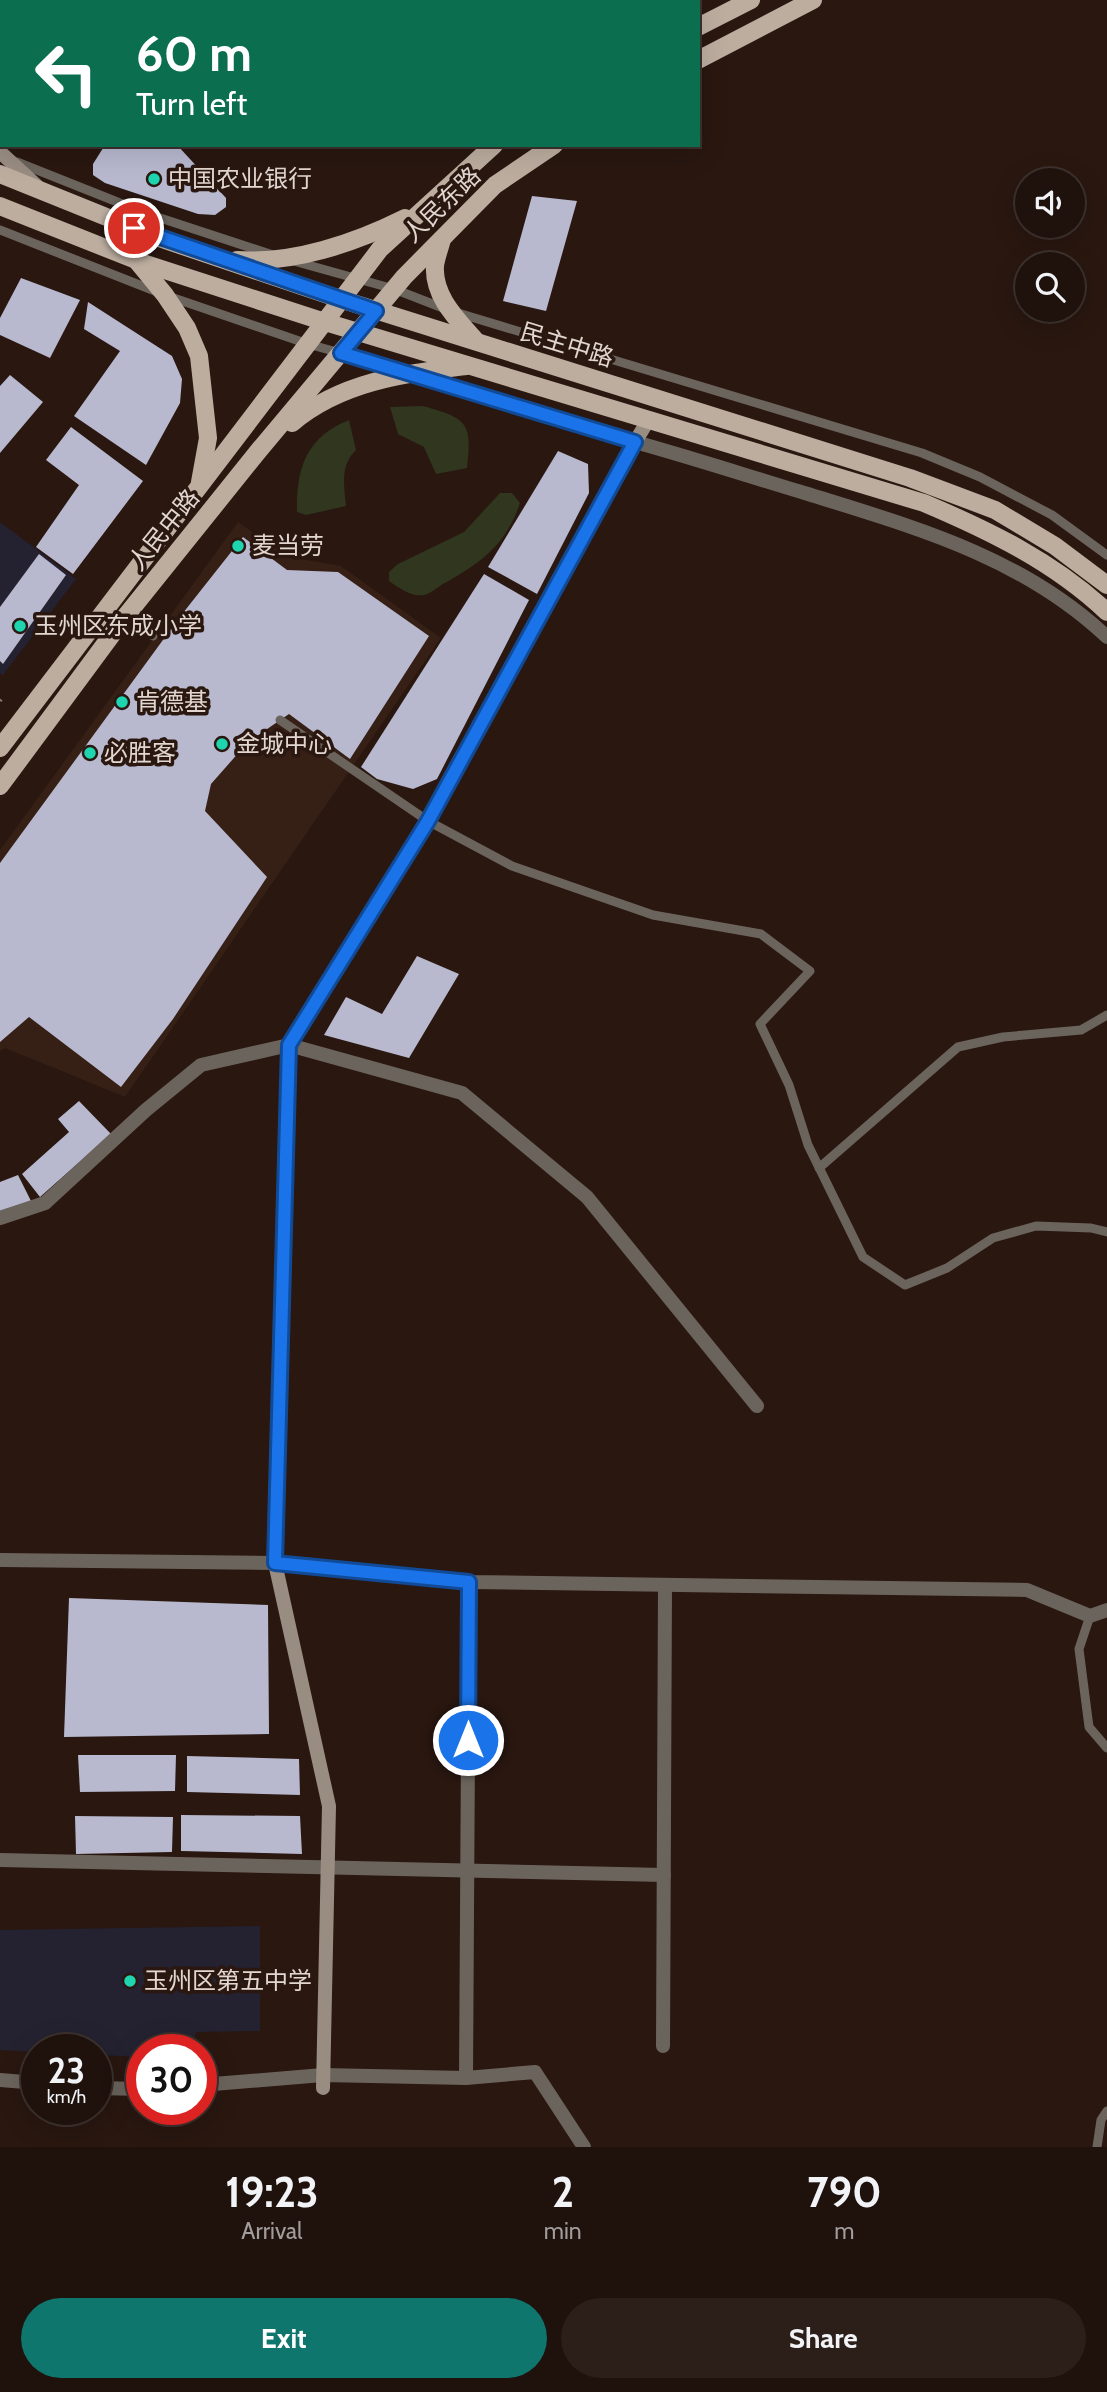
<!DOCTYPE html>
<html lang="en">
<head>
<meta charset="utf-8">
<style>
  :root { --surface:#1f110c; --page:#2c1f1a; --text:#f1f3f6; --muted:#a19d9d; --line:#3c312d; --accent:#0f766e }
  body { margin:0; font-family:Cabin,"Noto Sans SC",sans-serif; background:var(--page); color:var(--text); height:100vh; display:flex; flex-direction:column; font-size:26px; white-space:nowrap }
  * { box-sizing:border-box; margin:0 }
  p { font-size:23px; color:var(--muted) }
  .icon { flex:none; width:38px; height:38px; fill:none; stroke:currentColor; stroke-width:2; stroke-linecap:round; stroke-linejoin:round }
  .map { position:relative; height:2147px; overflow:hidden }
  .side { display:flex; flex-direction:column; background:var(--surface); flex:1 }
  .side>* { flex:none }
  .guide { position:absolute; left:0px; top:0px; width:700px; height:147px; box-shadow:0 7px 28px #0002,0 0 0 2px var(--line); background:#0b6e4f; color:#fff; overflow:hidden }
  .buttons { position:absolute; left:1015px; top:168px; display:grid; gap:14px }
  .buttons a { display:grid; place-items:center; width:70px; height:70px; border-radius:50%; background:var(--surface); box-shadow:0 7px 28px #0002,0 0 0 2px var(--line); font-size:35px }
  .speed { position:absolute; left:21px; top:2034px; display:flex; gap:14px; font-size:35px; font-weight:700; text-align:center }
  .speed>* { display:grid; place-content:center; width:91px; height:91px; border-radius:50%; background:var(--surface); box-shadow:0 7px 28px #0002,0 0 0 2px var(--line); line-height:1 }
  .speed small { font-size:18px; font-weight:400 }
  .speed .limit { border:10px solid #d22; background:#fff; color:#111 }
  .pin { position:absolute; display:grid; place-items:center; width:60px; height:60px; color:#fff; margin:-30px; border:4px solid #fff; border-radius:50%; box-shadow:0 2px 7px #0007 }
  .me { position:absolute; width:77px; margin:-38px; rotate:0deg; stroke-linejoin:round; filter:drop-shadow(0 0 5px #0008) }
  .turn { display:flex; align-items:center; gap:24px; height:147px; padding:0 21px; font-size:32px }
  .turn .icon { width:91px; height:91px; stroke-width:2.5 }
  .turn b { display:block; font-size:49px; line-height:60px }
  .eta { display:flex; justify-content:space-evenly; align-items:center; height:119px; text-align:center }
  .eta b { font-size:42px; font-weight:700; line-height:49px }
  .action { display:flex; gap:14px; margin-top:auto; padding:14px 21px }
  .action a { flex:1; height:80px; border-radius:42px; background:var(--accent); color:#fff; font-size:28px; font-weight:700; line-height:80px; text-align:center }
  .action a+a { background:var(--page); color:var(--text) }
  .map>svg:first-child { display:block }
</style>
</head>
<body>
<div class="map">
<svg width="1107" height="2147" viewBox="0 0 1107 2147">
  <rect width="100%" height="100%" fill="#291710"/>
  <!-- built -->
  <polygon fill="#361f15" points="238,522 289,557 341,566 441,638 125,1097 5,1048 0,1051 0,850"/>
  <!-- education -->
  <g fill="#242130">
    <polygon points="0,522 76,579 3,675 0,673"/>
    <polygon points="260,1926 260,2031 196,2032 192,2049 142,2049 142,2057 96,2055 96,2049 37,2049 37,2052 0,2050 0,1930"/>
  </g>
  <!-- green -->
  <g fill="#31361f">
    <path d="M423,406C466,418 473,422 467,468L436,474L424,447L398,434L390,407Z"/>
    <path d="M349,420L356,450C340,465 344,485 346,506L306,515L297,512C296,469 306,437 349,420Z"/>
    <path d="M500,493H512L520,503C506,545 481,563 443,584C438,587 430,594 424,595C411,597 399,588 389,581V572L398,564L464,532Z"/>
  </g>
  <!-- building -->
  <g fill="#b8b9cf">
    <polygon points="105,145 177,145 226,198 226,207 215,215 198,214 105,183 93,175 93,164"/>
    <polygon points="532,196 577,201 546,311 503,301"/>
    <polygon points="21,278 80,300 50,358 0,335 0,318"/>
    <polygon points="88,302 172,356 182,379 180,403 146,465 74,416 120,351 84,329"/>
    <polygon points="10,375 43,402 0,453 0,386"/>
    <polygon points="71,427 143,481 73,574 36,547 79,485 46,460"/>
    <polygon points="558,451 588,464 589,493 537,594 488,567"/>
    <polygon points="243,537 287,570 338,572 429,636 350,759 289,714 248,742 211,784 205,811 267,877 173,1019 121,1087 29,1017 0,1042 0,863 179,618"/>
    <polygon points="39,554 66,575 3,664 0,661 0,607"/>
    <polygon points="484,574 529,600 437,779 413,789 377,779 361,767"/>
    <polygon points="417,956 459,974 409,1058 324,1035 346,997 382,1014"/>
    <polygon points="79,1101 111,1134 40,1197 22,1174 69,1132 58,1119"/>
    <polygon points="18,1175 31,1201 0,1211 0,1182"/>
    <polygon points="69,1598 268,1605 269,1734 64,1737"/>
    <polygon points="78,1755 176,1755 175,1791 80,1792"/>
    <polygon points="187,1756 299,1759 300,1795 187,1792"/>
    <polygon points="181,1815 300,1816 302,1854 181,1851"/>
    <polygon points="75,1816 173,1817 172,1852 76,1854"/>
  </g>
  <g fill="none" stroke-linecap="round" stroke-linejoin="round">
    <!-- path -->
    <polyline stroke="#867771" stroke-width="3.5" stroke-dasharray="2 5" stroke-linecap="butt" points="0,701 4,696"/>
    <!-- lane -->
    <g stroke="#6b645d" stroke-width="9">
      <polyline points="17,162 145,213 273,255"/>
      <polyline points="0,230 165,295 308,344 405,371"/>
      <polyline points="290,260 394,289 448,310 922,453 980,477 1052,515 1107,555"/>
      <polyline points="421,376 635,442"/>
      <polyline points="125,617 153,636"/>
      <polyline points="280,720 428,821 512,866 653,915 761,934 810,971 760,1024 789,1085 808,1145 863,1257 905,1285 947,1268 993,1238 1036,1226 1091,1228 1107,1232"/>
      <polyline points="819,1168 958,1047 1003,1037 1081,1030 1107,1015"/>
      <polyline points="1090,1616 1079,1649 1089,1727 1107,1748"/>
      <polyline points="1097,2147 1101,2120 1107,2111"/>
    </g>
    <!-- street -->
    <g stroke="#6b645d" stroke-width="14">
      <polyline points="680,2 681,0"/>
      <path d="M289,1045L428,821L635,442C693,458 751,477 808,494C917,528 1022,557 1107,637"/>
      <polyline points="0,1218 45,1203 146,1110 201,1065 289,1045 462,1093 587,1197 757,1406"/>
      <polyline points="0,1560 275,1563 469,1582 1027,1590 1090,1616 1107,1610"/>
      <polyline points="0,1860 664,1875"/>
      <polyline points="663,2046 665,1585"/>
      <polyline points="466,2078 469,1582"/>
      <polyline points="0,2080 37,2083"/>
      <polyline points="201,2085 323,2075 466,2078 535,2072 584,2147"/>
      <polyline points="96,2088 142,2089"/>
    </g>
    <!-- secondary -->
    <g stroke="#998d82" stroke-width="14">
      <polyline points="0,152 37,186"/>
      <polyline points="635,442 649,419"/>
      <polyline points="289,1045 275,1563 329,1806 323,2088"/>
    </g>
    <!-- primary -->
    <g stroke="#bcad9f" stroke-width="18">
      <polyline points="698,27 751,0"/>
      <polyline points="698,60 813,0"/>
      <polyline points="0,174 156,237 340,299 910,478 995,510 1055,546 1107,585"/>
      <path d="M0,206L146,264L325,322L924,503C990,531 1054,562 1107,612"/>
      <path d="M442,239C440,248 436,257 435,266C433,297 458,320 476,341"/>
      <path d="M237,260C293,264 355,243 405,218"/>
      <polyline points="137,261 165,295 187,328 199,356 208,438 200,482"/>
      <path d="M292,423C342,381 404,374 466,366"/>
      <polyline points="0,748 380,249 494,145"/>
      <polyline points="0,786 125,617 260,449 404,277 495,185 554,145"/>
    </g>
  </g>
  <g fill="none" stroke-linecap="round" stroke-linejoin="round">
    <!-- route casing -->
    <g stroke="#114b97" stroke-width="18">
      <polyline id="route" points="134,228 376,311 341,353 635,442 428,821 289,1045 275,1563 469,1582 468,1740"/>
    </g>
    <!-- route -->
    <use href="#route" stroke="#1a73e8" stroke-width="12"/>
  </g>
  <!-- markers -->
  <g fill="#1ed5b0" stroke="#291710" stroke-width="2.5">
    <circle cx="154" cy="179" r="7"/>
    <circle cx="238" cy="546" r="7"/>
    <circle cx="20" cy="626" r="7"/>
    <circle cx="122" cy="702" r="7"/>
    <circle cx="222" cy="744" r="7"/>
    <circle cx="90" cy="753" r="7"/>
    <circle cx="130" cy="1981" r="7"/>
  </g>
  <g text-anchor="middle" stroke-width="7" stroke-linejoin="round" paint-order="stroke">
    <!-- poi labels -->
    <g font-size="24" fill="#e2d6d1" stroke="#291710" text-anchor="start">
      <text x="168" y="187">中国农业银行</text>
      <text x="252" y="554">麦当劳</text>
      <text x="34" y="634">玉州区东成小学</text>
      <text x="136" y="710">肯德基</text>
      <text x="236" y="752">金城中心</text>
      <text x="104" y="761">必胜客</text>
      <text x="144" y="1989">玉州区第五中学</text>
    </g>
    <!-- street labels -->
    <g font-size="24" fill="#e2d6d1" stroke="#291710">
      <text transform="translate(442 205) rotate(-44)" y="8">人民东路</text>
      <text transform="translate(567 345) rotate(17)" y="8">民主中路</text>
      <text transform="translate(164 530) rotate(-51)" y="8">人民中路</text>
    </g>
  </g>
</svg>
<div class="buttons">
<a><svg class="icon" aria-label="sound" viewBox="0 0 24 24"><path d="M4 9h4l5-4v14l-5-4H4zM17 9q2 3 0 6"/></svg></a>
<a><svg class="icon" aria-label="search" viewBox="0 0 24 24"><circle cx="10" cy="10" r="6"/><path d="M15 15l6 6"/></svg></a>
</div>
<div class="speed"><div>23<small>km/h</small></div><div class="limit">30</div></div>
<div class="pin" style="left:134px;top:228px;background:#d93025"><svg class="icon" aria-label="arrive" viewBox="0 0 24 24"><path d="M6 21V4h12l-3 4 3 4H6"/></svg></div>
<svg class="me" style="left:468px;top:1740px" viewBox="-20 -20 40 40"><circle r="17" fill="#1a73e8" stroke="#fff" stroke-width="3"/><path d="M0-11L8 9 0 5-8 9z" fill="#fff"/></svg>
<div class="guide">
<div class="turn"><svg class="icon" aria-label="left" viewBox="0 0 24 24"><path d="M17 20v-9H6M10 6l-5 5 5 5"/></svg><div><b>60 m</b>Turn left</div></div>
</div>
</div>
<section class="side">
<div class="eta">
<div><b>19:23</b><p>Arrival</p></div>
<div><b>2</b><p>min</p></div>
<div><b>790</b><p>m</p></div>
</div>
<div class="action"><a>Exit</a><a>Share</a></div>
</section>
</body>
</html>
